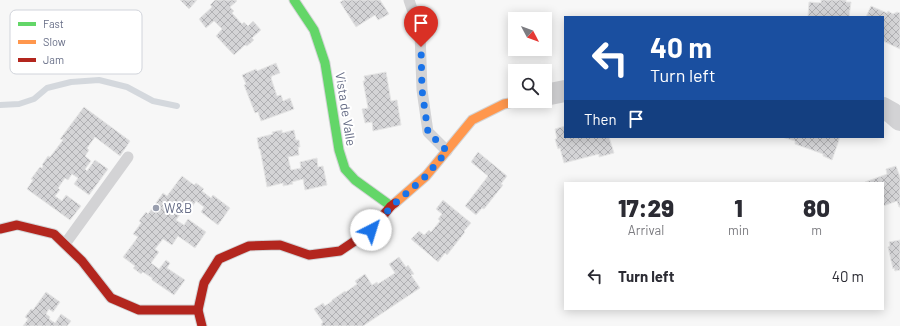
<!DOCTYPE html>
<html lang="en">
<head>
<meta charset="utf-8">
<style>
  :root { --surface:#fff; --page:#f2f2f3; --text:#2b2b33; --muted:#7c7c81 }
  body { margin:0; font-family:Barlow,sans-serif; background:var(--page); color:var(--text); height:100vh; display:flex; flex-direction:column; font-size:15px; white-space:nowrap }
  * { box-sizing:border-box; margin:0 }
  p { font-size:13px; color:var(--muted) }
  .icon { flex:none; width:22px; height:22px; fill:none; stroke:currentColor; stroke-width:2; stroke-linecap:round; stroke-linejoin:round }
  .map { position:relative; flex:1; overflow:hidden }
  .side { position:absolute; left:564px; top:182px; width:320px; height:128px; display:flex; flex-direction:column; background:var(--surface); border-radius:0px; box-shadow:0 2px 10px #0003 }
  .side>* { flex:none }
  .hud { position:absolute; left:564px; top:16px; width:320px; height:122px; border-radius:0px; box-shadow:0 2px 10px #0003; background:#1a4fa0; color:#fff; overflow:hidden }
  .needle { width:26px; rotate:131deg }
  .controls { position:absolute; left:508px; top:12px; display:grid; gap:8px }
  .controls a { display:grid; place-items:center; width:44px; height:44px; border-radius:0px; background:var(--surface); box-shadow:0 2px 10px #0003; font-size:20px }
  .pin { position:absolute; display:grid; place-items:center; width:34px; height:34px; color:#fff; margin:-41px -17px; border-radius:50% 50% 50% 0; rotate:-45deg; box-shadow:0 0 4px #0007 }
  .pin .icon { rotate:45deg }
  .me { position:absolute; width:44px; margin:-22px; rotate:40deg; stroke-linejoin:round; filter:drop-shadow(0 0 3px #0008) }
  .turn { display:flex; align-items:center; gap:14px; height:84px; padding:0 20px; font-size:18px }
  .turn .icon { width:52px; height:52px; stroke-width:2.5 }
  .turn b { display:block; font-size:28px; line-height:34px }
  .then { display:flex; align-items:center; height:38px; padding:0 20px; background:#0003; gap:8px; font-size:15px }
  .eta { display:flex; justify-content:space-evenly; align-items:center; height:68px; text-align:center }
  .eta b { font-size:24px; font-weight:800; line-height:28px }
  ul { padding:0; list-style:none }
  li { display:flex; align-items:center; gap:12px; height:52px; padding:0 20px }
  li div { flex:1 }
  li b { display:block; font-size:15px }
  li em { font-style:normal }
  .map>svg:first-child { display:block }
</style>
</head>
<body>
<div class="map">
<svg width="900" height="326" viewBox="0 0 900 326">
  <defs>
    <pattern id="building-cross-hatch" width="8" height="8" patternUnits="userSpaceOnUse"><rect width="8" height="8" fill="#d4d4d6"/><path d="M0 0l8 8M0 8l8-8" fill="none" stroke="#b0b0b3"/></pattern>
  </defs>
  <rect width="100%" height="100%" fill="#f7f7f7"/>
  <g fill="none" stroke-linecap="round" stroke-linejoin="round">
    <!-- stream -->
    <polyline stroke="#d4d8dd" stroke-width="6" points="0,105 19,104 34,99 47,88 71,82 99,80 127,87 153,101 177,106"/>
  </g>
  <!-- building -->
  <g fill="url(#building-cross-hatch)" stroke="#e6e6e6">
    <polygon points="180,0 197,0 189,9"/>
    <polygon points="215,0 236,0 237,1 230,7 234,11 232,13 242,24 244,22 248,26 253,21 261,30 252,38 254,40 247,46 245,45 234,55 216,36 222,29 214,21 206,28 199,19 212,7 210,5"/>
    <polygon points="344,0 380,0 389,14 378,20 375,15 356,27 340,2"/>
    <polygon points="821,0 846,0 846,2 851,2 849,17 808,17 809,2 821,3"/>
    <polygon points="871,6 887,13 888,11 893,14 897,12 900,13 900,49 883,41 883,17 866,17"/>
    <polygon points="276,63 280,73 272,76 271,78 277,96 281,95 283,101 290,98 294,109 261,121 258,112 255,113 244,85 246,84 242,75 256,69 257,71"/>
    <polygon points="386,72 391,101 397,100 401,125 373,131 372,122 365,123 362,109 368,108 363,81 365,81 364,76"/>
    <polygon points="84,107 130,141 120,156 95,137 87,148 89,150 85,156 91,161 85,169 87,171 95,160 108,169 89,195 74,184 78,178 72,174 68,180 65,178 58,188 60,190 55,196 62,201 66,195 81,206 70,220 27,189 33,180 31,179 40,167 42,168 43,166 42,165 48,156 50,157 63,140 60,139"/>
    <polygon points="565,126 565,137 609,137 614,153 599,157 599,154 564,163 560,148 558,149 555,139 557,139 555,129"/>
    <polygon points="282,130 282,133 294,130 296,140 299,140 300,147 298,147 299,155 288,157 291,170 301,168 300,162 317,158 318,167 323,166 327,185 305,190 303,179 292,182 293,184 283,186 283,183 267,187 260,149 259,149 257,138 273,134 272,132"/>
    <polygon points="782,137 840,137 832,160 823,156 823,154 795,144 795,141"/>
    <polygon points="478,152 507,176 501,184 503,185 484,209 482,208 476,215 465,206 488,176 471,162"/>
    <polygon points="896,166 900,177 900,207 899,207 897,201 883,206 883,183 866,183 865,182 887,174 886,169"/>
    <polygon points="182,176 194,185 196,183 204,189 202,191 211,198 213,195 230,208 218,225 201,212 204,207 196,201 188,213 184,209 176,220 184,225 188,219 206,232 195,248 178,236 172,245 163,239 155,249 159,252 151,263 159,269 166,260 170,263 167,268 185,280 174,295 152,280 152,278 143,272 141,274 133,268 135,266 123,257 138,237 133,234 141,223 139,221 146,212 148,214 163,193 167,196"/>
    <polygon points="443,200 471,223 464,231 465,232 447,255 445,253 438,262 411,239 419,231 424,235 429,230 431,232 440,221 438,219 442,214 436,209"/>
    <polygon points="900,240 900,270 895,271 894,268 893,269 888,247 890,246 889,242"/>
    <polygon points="399,257 406,267 408,265 414,274 411,275 420,288 363,326 322,326 321,324 323,322 314,309 323,303 325,306 332,301 332,300 345,291 346,292 357,284 355,281 365,274 372,285 377,282 378,284 395,273 389,264"/>
    <polygon points="46,292 60,302 53,312 49,309 46,314 50,317 49,319 55,323 61,314 71,321 67,326 23,326 28,319 25,317 31,309 33,310"/>
  </g>
  <g fill="none" stroke-linecap="round" stroke-linejoin="round">
    <!-- fast casing -->
    <g stroke="#d3d4d6" stroke-width="11">
      <polyline id="fast" points="294,0 314,30 325,63 339,150 345,169 355,180 391,206"/>
    </g>
    <!-- slow casing -->
    <g stroke="#d3d4d6" stroke-width="11">
      <polyline id="slow" points="395,203 426,176 472,120 504,104 519,101"/>
    </g>
    <!-- jam casing -->
    <g stroke="#d3d4d6" stroke-width="11">
      <g id="jam">
        <polyline points="0,229 17,225 54,234 82,261 111,298 139,310 198,310"/>
        <polyline points="202,326 198,310 204,283 219,259 249,246 280,245 309,255 340,251 371,230 391,206 395,203"/>
      </g>
    </g>
    <!-- lane -->
    <g stroke="#d3d3d5" stroke-width="11">
      <polyline points="409,0 420,33 422,90 428,132 447,151"/>
      <polyline points="65,244 128,157"/>
    </g>
    <!-- street -->
    <g stroke="#d3d3d5" stroke-width="22">
      <polyline points="545,95 565,91"/>
      <polyline points="883,108 892,113 900,120"/>
    </g>
    <!-- fast -->
    <use href="#fast" stroke="#63d668" stroke-width="9"/>
    <!-- slow -->
    <use href="#slow" stroke="#ff974d" stroke-width="9"/>
    <!-- jam -->
    <use href="#jam" stroke="#b3261e" stroke-width="9"/>
  </g>
  <g fill="none" stroke-linecap="round" stroke-linejoin="round">
    <!-- route -->
    <polyline stroke="#1a73e8" stroke-width="7" stroke-dasharray="0 12.6" points="371,230 392,206 426,176 447,151 428,132 422,90 421,47"/>
  </g>
  <!-- markers -->
  <circle fill="#999eae" stroke="#fff" stroke-width="1.5" cx="156" cy="208" r="4"/>
  <g text-anchor="middle" stroke-width="4" stroke-linejoin="round" paint-order="stroke">
    <!-- street labels -->
    <g font-size="13" fill="#676e87" stroke="#fff">
      <text transform="translate(346 109) rotate(81)" y="5">Vista de Valle</text>
    </g>
    <!-- poi labels -->
    <g font-size="13" fill="#676e87" stroke="#fff" text-anchor="start">
      <text x="164" y="213">W&amp;B</text>
    </g>
  </g>
  <!-- legend -->
  <rect x="10" y="10" width="132" height="64" rx="6" fill="#fff" stroke="#d1d4db" stroke-width="1"/>
  <rect x="18" y="22" width="18" height="4" fill="#63d668"/>
  <rect x="18" y="40" width="18" height="4" fill="#ff974d"/>
  <rect x="18" y="58" width="18" height="4" fill="#b3261e"/>
  <g font-size="11" fill="#676e87">
    <text x="43" y="28">Fast</text>
    <text x="43" y="46">Slow</text>
    <text x="43" y="64">Jam</text>
  </g>
</svg>
<div class="controls">
<a><svg class="needle" viewBox="-14 -14 28 28"><path d="M0-13l5 13h-10z" fill="#e53935"/><path d="M0 13l5-13h-10z" fill="#7c7c81"/></svg></a>
<a><svg class="icon" aria-label="search" viewBox="0 0 24 24"><circle cx="10" cy="10" r="6"/><path d="M15 15l6 6"/></svg></a>
</div>
<div class="pin" style="left:421px;top:47px;background:#d93025"><svg class="icon" aria-label="arrive" viewBox="0 0 24 24"><path d="M6 21V4h12l-3 4 3 4H6"/></svg></div>
<svg class="me" style="left:371px;top:230px" viewBox="-20 -20 40 40"><circle r="19" fill="#fff"/><path d="M0-13L10 11 0 6-10 11z" fill="#1a73e8"/></svg>
<div class="hud">
<div class="turn"><svg class="icon" aria-label="left" viewBox="0 0 24 24"><path d="M17 20v-9H6M10 6l-5 5 5 5"/></svg><div><b>40 m</b>Turn left</div></div>
<div class="then">Then<svg class="icon" aria-label="arrive" viewBox="0 0 24 24"><path d="M6 21V4h12l-3 4 3 4H6"/></svg></div>
</div>
<section class="side">
<div class="eta">
<div><b>17:29</b><p>Arrival</p></div>
<div><b>1</b><p>min</p></div>
<div><b>80</b><p>m</p></div>
</div>
<ul>
<li><svg class="icon" aria-label="left" viewBox="0 0 24 24"><path d="M17 20v-9H6M10 6l-5 5 5 5"/></svg><div><b>Turn left</b></div><em>40 m</em></li>
</ul>
</section>
</div>
</body>
</html>
